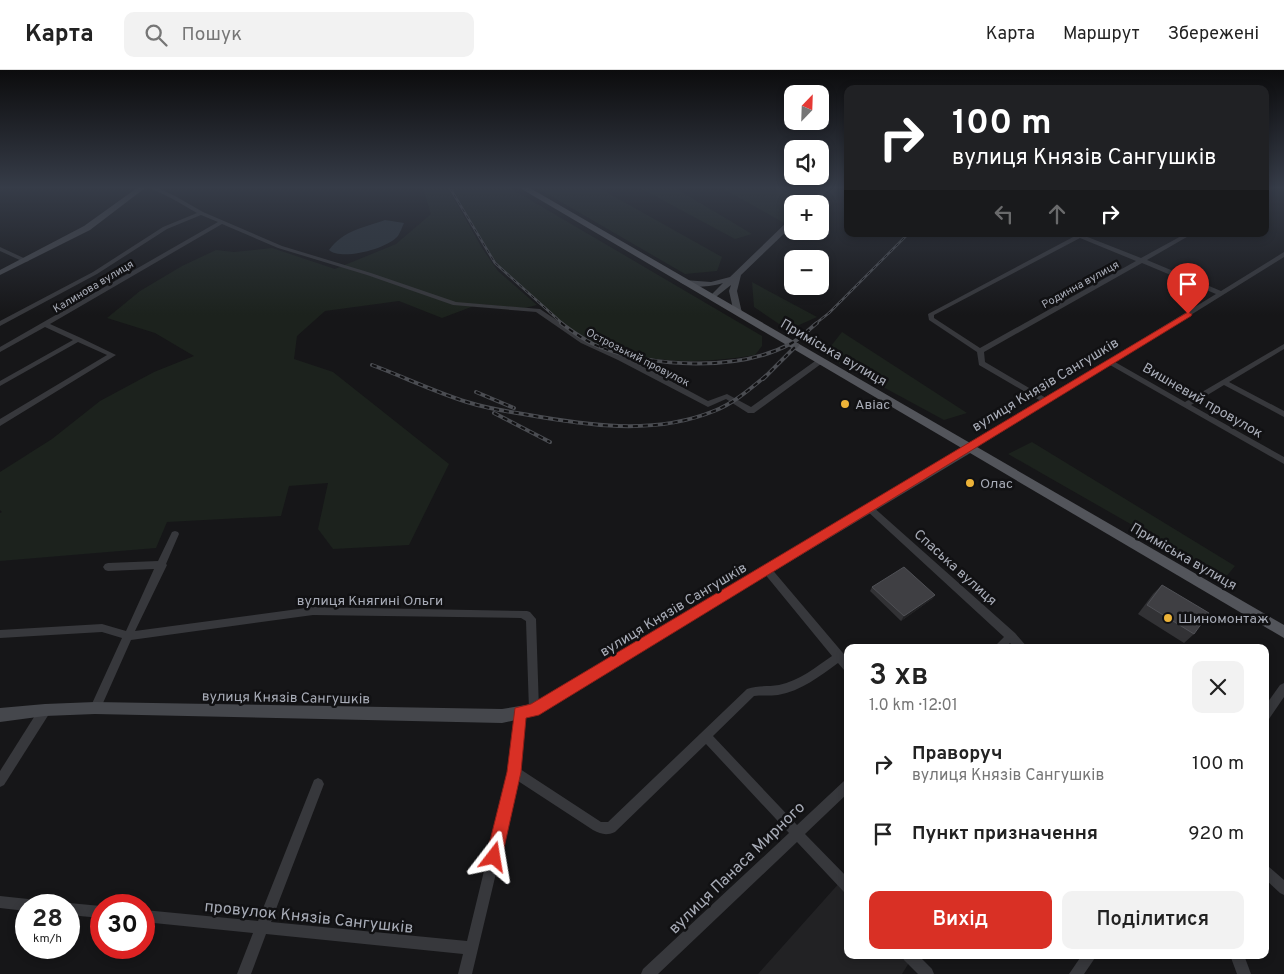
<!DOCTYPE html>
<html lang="uk">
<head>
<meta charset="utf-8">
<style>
  :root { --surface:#fff; --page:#f2f2f2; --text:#222; --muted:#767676; --line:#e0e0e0; --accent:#d93025 }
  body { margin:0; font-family:Overpass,sans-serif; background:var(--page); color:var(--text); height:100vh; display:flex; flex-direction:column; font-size:19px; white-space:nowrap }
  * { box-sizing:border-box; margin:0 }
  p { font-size:16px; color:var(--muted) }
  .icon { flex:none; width:28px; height:28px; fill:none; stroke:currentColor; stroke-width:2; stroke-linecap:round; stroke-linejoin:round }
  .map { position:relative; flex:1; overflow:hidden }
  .panel { position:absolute; left:844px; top:574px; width:425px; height:315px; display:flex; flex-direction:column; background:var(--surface); border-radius:10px; box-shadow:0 2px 8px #0003 }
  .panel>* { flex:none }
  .guide { position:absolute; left:844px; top:15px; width:425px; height:152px; border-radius:10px; box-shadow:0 2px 8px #0003; background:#202124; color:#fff; overflow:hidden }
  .needle { width:32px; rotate:23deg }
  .controls { position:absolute; left:784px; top:15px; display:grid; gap:10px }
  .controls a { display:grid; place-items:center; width:45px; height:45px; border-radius:10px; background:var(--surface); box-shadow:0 2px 8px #0003; font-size:25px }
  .speed { position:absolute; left:15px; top:824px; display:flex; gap:10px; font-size:25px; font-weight:700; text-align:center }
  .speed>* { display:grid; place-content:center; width:65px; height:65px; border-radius:50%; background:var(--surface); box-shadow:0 2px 8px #0003; line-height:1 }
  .speed small { font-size:12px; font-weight:400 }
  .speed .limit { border:8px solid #d22; background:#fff; color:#111 }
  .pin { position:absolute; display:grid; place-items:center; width:42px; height:42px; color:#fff; margin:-51px -21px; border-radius:50% 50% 50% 0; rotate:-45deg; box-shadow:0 0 5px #0007 }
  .pin .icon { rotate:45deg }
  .me { position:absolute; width:55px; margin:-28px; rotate:14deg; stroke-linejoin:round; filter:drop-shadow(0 0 4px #0008) }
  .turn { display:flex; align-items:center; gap:18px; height:105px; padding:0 25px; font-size:22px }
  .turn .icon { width:65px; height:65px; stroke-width:2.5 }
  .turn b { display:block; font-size:35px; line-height:42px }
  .lanes { display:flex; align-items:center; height:48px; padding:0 25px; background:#0003; justify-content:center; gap:25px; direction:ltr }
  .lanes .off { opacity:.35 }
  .round { display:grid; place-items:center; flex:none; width:52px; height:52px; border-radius:10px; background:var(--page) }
  .summary { display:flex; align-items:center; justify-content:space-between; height:85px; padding:0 25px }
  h1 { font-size:30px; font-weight:600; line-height:38px }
  .cta { display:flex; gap:10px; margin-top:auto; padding:10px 25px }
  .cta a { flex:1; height:58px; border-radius:10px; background:var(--accent); color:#fff; font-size:20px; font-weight:600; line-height:58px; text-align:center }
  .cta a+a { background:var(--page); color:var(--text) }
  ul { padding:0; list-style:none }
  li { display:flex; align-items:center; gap:15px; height:70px; padding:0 25px }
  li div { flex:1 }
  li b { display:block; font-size:19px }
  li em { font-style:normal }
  header { display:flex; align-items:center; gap:30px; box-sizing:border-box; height:70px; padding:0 25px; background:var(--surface); border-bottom:1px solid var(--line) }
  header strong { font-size:24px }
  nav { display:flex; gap:28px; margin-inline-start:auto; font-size:18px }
  .search { width:350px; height:45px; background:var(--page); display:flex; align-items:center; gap:12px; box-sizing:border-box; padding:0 18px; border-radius:10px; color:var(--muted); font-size:19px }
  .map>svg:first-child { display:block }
</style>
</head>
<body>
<header>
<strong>Карта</strong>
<div class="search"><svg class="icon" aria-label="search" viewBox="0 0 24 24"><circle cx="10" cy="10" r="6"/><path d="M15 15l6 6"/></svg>Пошук</div>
<nav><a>Карта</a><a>Маршрут</a><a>Збережені</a></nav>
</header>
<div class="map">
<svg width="1284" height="904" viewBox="0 0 1284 904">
  <rect width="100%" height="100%" fill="#161618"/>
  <!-- built -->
  <polygon fill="#222224" points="841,811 847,818 848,885 909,885 912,888 902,904 758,904"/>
  <!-- green -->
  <g fill="#1c221d">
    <polygon points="423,118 448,118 482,178 498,201 537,235 525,238 479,234 442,248 399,231 325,241 297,266 294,289 333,302 449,394 409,475 333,479 318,459 328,413 289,416 281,446 167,452 156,478 0,491 0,443 2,442 0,440 0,402 52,369 100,331 154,302 194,286 155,263 107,248 140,221 182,196 216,180 234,182 272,178 335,199 396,174 431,144"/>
    <path d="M452,118H510L762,266V276L755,285C704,294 650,294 601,276C578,267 551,244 533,228C520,216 505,204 495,190C478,168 466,142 452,118Z"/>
    <polygon points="537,118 599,118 722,187 717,201 685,204"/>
    <polygon points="640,118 675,118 752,164 735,169"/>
    <polygon points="722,118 819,118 804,134 792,134 792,145 784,153"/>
    <polygon points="752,212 817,247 788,260 754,237"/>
    <polygon points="842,262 967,343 944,350 824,285"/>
    <polygon points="1032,372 1235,496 1225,508 1008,384"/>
  </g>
  <!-- water -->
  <path fill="#2c343b" d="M385,150L404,153C402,157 400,164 397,167C386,179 341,191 329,180C344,160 363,158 385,150Z"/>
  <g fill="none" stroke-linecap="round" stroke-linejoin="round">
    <!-- street -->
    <g fill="#37383c" fill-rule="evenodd">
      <polygon points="150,118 158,118 175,126 203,142 282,176 371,203 456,232 540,239 585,269 624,286 708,331 727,324 751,337 818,289 821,289 825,291 754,343 748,343 726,329 708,337 618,290 581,273 536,242 453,235 367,205 278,178 222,154 50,254 81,268 116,285 0,356 0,349 107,285 78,272 0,316 0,311 73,270 45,257 0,282 0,277 218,152 201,145 167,159 97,204 0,256 0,251 93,202 163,157 197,143 171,128"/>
      <polygon points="1267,118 1273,118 1265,124 1265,120"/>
      <path d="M1082,164H1090L1085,166L1141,188L1185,164H1192L1147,190L1221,221L1284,182V187L1115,292L1185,332L1284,274V279L1229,312L1284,341V347L1224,315L1191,335L1284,387V394L1110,295L971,381H965L964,379L965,377L1041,331L979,295L977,282L929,250L928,244L1075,166ZM1080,168L1136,191L980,278L934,248V245ZM1142,193L1216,224L1046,328L985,292L984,282Z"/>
      <polygon points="0,177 28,190 29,191 24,192 0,181"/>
      <polygon points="869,435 872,436 1015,563 1028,578 1015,578 1010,573 1005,578 993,578 1004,567 866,440 865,438"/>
      <polygon points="175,461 178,462 179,464 166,494 167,495 135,561 313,537 527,541 530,542 536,549 539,640 538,644 534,645 530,644 529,640 526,551 521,548 313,545 131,570 99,642 95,643 91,642 90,638 122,568 102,562 0,568 0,560 102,554 126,561 154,499 108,501 105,500 103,497 105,494 108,493 158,491 172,462"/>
      <path d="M767,496L770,497L848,589V601L844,600L838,593C820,606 801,621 778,625C770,626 762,625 754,626L713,666L797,755L844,711L848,709V723L805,764L848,808V824L844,822L797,772L658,904H641L643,899L789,763L706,674L615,762C606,766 601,764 593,760L518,711L472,904H458L463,884L266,864L251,904H237L253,863L144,852V840L258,851L314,710L318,708L322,710L324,714L271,852L467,871L508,702L515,643L516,639L520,638L524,639L525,643L520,699L601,752H608L747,619C758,615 768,617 779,615C799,611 816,597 832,586L764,503L762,500L764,497Z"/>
      <polygon points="1284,613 1284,627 1269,649 1265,650 1265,636 1280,615"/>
      <polygon points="45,635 49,636 50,640 49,644 4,715 0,717 0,701 41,636"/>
      <polygon points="1265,795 1269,797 1284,810 1284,825 1280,823 1265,809"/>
      <polygon points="0,826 28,829 32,831 34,835 26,835 26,841 0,838"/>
      <polygon points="69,833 101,836 101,848 69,845 69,835 64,835"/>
      <polygon points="902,885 918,885 932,899 934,904 918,904 904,890"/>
      <polygon points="1082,885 1097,885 1084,904 1069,904"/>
      <polygon points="1230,885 1244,885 1251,904 1237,904"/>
    </g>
    <!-- secondary -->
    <g fill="#45474c" fill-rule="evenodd">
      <polygon points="137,118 145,118 90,160 0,205 0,200 84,156"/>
      <polygon points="823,118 830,118 815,134 808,134"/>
      <path d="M789,150H792V156L741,205L737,221L742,243L741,245L738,246L734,243L729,221L731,215L712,230L708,228L723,213C711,217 690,219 680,212L684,210L711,212L730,207Z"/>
      <polygon points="968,375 973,379 972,382 534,646 502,653 95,644 45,646 0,652 0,638 45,634 95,632 502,639 532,634"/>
    </g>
    <!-- primary -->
    <polygon fill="#53555b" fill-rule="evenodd" points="520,118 530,118 1284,555 1284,568"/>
    <!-- rail-far1 casing -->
    <g stroke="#4a4c51" stroke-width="2.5">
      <g id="rail-far1">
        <polyline points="450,118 495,193 563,254"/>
        <polyline points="815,254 829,243 908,164"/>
      </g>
    </g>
    <!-- rail casing -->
    <g stroke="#4a4c51" stroke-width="4">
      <g id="rail">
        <path d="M561,253C573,262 585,271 600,277C653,297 738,302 790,274C800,269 808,260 817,253"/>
        <path d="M372,295C404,307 435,322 467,332C486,338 504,341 523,344C585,355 653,366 714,341C734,333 750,319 767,305"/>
        <polyline points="763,309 797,275"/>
        <polyline points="476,322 514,338"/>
        <polyline points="494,343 550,372"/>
      </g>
    </g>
    <!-- rail-far1 -->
    <use href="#rail-far1" stroke="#111113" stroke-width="1" stroke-dasharray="4" stroke-linecap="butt"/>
    <!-- rail -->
    <use href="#rail" stroke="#111113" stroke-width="2" stroke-dasharray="5" stroke-linecap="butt"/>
  </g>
  <!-- wall -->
  <g fill="#323235">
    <polygon points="1162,515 1194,564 1184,573 1138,544 1153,524"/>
    <polygon points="872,517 935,525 932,529 901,551 870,521"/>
  </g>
  <!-- shaded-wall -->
  <polygon fill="#212123" points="935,525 932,529 901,551 904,546"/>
  <!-- building -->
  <g fill="#3f3f43" stroke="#4f5055">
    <polygon points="904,497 935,525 904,546 872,517"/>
    <polygon points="1162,515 1209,543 1194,564 1147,535"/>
  </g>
  <!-- sky -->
  <linearGradient id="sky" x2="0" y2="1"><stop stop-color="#0c0c0d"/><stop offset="0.48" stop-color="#363c48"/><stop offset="1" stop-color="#363c48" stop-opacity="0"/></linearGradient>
  <rect width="1284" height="245" fill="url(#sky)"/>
  <!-- route -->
  <polygon fill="#d93025" stroke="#8d1f18" points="1188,242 1192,244 1191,246 539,645 526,648 521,702 502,787 500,793 494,795 489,793 486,787 507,702 515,638 531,634"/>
  <!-- markers -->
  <g fill="#edb338" stroke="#111113" stroke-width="2">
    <circle cx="845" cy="334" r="5"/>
    <circle cx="970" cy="413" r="5"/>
    <circle cx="1168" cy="548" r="5"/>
  </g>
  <g text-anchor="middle" stroke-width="5" stroke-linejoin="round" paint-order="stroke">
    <!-- far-street labels -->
    <g font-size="11" fill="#a8acb7" stroke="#111113">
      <text transform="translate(1080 214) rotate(-29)" y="4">Родинна вулиця</text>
      <text transform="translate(93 216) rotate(-31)" y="4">Калинова вулиця</text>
      <text transform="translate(638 287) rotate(27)" y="4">Острозький провулок</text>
    </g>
    <!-- street labels -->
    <g font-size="14" fill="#a8acb7" stroke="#111113">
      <text transform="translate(834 282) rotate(30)" y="5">Приміська вулиця</text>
      <text transform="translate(1045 314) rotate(-31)" y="5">вулиця Князів Сангушків</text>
      <text transform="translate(1203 330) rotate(30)" y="5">Вишневий провулок</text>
      <text transform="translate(1184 486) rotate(30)" y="5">Приміська вулиця</text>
      <text transform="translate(956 497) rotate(42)" y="5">Спаська вулиця</text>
      <text x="370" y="535">вулиця Княгині Ольги</text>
      <text transform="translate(673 539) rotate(-31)" y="5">вулиця Князів Сангушків</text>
      <text transform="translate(286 627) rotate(1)" y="5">вулиця Князів Сангушків</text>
    </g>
    <!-- poi labels -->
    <g font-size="14" fill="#a8acb7" stroke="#111113" text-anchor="start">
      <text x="855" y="339">Авіас</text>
      <text x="980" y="418">Олас</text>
      <text x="1178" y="553">Шиномонтаж</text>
    </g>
    <!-- near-street labels -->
    <g font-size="16" fill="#a8acb7" stroke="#111113">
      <text transform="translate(736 797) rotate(-44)" y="6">вулиця Панаса Мирного</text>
      <text transform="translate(309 846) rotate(6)" y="6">провулок Князів Сангушків</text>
    </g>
  </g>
</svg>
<div class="controls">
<a><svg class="needle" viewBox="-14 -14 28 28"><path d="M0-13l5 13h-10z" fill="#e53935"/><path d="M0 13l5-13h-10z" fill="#767676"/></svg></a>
<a><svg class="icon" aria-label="sound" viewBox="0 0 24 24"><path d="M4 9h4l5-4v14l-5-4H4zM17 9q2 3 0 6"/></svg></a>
<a>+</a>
<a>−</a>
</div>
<div class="speed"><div>28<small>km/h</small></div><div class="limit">30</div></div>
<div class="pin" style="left:1188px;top:244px;background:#d93025"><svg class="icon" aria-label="arrive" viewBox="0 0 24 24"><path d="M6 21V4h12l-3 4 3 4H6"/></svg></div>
<svg class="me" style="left:494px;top:787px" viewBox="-20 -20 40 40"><path d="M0-17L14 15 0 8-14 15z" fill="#d93025" stroke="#fff" stroke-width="4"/></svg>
<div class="guide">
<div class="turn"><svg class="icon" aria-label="right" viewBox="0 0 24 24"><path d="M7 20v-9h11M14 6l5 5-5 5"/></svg><div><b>100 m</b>вулиця Князів Сангушків</div></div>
<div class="lanes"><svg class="icon off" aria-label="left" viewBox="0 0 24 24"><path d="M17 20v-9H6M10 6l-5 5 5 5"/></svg><svg class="icon off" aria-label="ahead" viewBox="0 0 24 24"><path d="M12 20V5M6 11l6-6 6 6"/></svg><svg class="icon" aria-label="right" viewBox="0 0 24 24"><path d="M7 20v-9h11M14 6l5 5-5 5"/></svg></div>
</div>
<section class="panel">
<div class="summary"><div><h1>3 хв</h1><p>1.0 km · 12:01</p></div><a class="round"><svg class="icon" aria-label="close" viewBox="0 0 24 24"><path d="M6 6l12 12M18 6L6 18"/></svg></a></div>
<ul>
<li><svg class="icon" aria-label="right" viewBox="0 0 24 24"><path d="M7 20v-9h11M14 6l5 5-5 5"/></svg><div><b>Праворуч</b><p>вулиця Князів Сангушків</p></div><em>100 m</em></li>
<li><svg class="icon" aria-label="arrive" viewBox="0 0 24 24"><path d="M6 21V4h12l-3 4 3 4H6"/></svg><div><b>Пункт призначення</b></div><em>920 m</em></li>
</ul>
<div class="cta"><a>Вихід</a><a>Поділитися</a></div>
</section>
</div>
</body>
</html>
